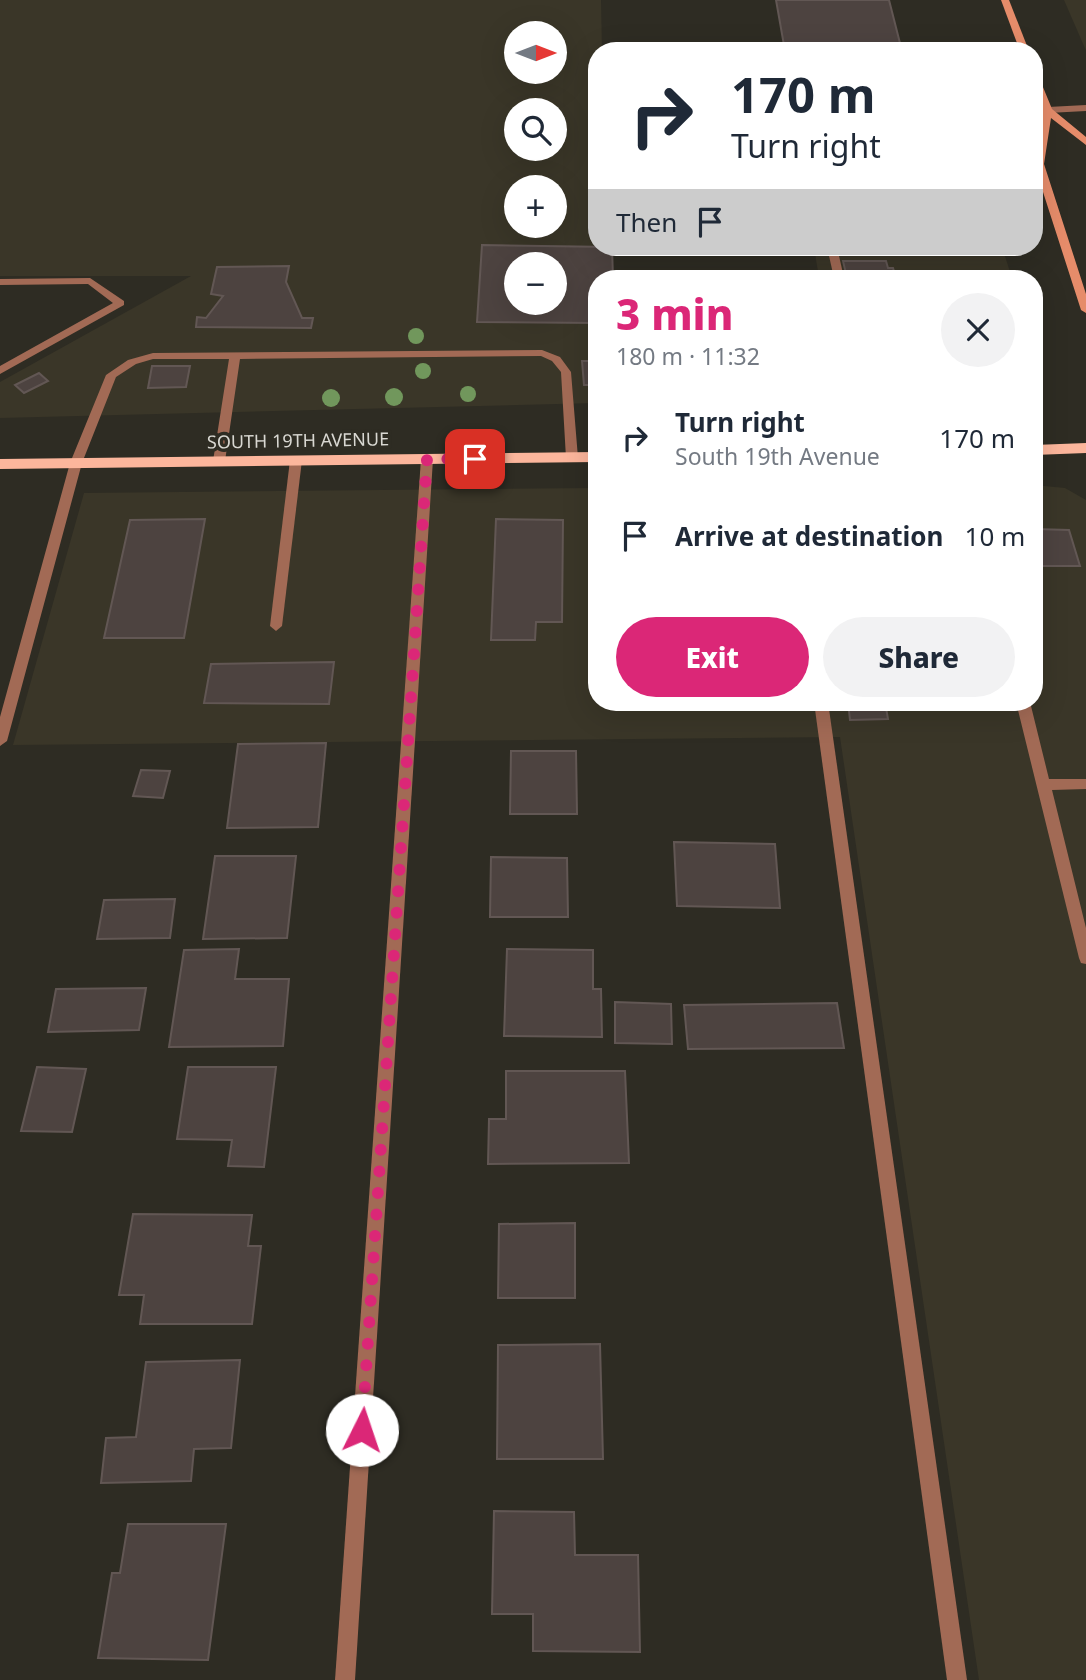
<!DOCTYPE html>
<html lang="en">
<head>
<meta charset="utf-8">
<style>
  :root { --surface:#fff; --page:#f2f2f3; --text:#1f2937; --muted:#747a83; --accent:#db2777 }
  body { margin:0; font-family:"Noto Sans",sans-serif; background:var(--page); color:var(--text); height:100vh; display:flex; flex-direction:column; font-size:26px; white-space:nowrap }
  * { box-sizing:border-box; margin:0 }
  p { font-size:23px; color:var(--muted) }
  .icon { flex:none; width:38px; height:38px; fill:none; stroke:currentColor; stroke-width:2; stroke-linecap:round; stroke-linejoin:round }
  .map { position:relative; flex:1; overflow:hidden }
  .sheet { position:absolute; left:588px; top:270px; width:455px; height:441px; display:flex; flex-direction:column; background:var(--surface); border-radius:28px; box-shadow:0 7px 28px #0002 }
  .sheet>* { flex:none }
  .hud { position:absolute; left:588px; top:42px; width:455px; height:214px; border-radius:28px; box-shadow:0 7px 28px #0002; background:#fff; color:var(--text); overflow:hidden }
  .needle { width:46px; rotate:90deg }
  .tools { position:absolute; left:504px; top:21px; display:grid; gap:14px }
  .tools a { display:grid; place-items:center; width:63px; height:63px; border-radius:50%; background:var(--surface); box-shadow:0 7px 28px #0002; font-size:35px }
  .pin { position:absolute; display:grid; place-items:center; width:60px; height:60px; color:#fff; margin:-30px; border-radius:14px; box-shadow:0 4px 10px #0006 }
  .me { position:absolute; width:77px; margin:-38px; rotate:4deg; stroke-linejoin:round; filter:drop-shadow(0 0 5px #0008) }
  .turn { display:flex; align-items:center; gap:24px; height:147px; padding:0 28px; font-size:32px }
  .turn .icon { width:91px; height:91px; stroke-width:2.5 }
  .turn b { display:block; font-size:49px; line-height:60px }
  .then { display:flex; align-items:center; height:66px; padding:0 28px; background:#0003; gap:14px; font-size:26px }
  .round { display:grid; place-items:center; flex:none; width:74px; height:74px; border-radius:37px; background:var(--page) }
  .overview { display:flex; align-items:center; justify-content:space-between; height:119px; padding:0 28px }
  h1 { font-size:42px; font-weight:800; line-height:52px; color:var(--accent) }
  .action { display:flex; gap:14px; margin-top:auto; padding:14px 28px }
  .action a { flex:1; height:80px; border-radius:42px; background:var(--accent); color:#fff; font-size:28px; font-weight:800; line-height:80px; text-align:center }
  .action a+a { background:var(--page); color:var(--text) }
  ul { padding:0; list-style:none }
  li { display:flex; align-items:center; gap:21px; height:98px; padding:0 28px }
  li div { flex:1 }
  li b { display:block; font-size:26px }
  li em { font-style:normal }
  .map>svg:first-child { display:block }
</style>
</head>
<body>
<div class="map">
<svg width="1086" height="1680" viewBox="0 0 1086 1680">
  <rect width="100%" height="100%" fill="#2e2c23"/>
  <!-- built -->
  <g fill="#3a3628" fill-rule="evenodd">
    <path d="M0,0H601L602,51H597V247H611L614,278H597V403L0,418V382L191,276H0ZM516,33H555V72H516ZM516,110H555V149H516ZM516,187H555V226H516ZM516,264H555V303H516Z"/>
    <polygon points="1064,0 1086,0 1086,50 1084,46"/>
    <polygon points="814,247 1002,247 1012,278 819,278"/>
    <polygon points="1034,485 1065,488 1086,500 1086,1680 979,1680 840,737 13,745 84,493 597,488 597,702 1034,702"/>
  </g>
  <!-- building -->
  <g fill="#4d4340" stroke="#625754" stroke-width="2" fill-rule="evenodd">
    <polygon points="776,0 889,0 902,51 785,51"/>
    <path d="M482,245L612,247L613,278H597V323L477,322ZM516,264H555V303H516Z"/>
    <polygon points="843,261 886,261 888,268 893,268 896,278 847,278"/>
    <polygon points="289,266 286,282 302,318 313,318 311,328 196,327 197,317 206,318 223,296 211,294 217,267"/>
    <polygon points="582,361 597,361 597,385 584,385"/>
    <polygon points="152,366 190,366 186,387 148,388"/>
    <polygon points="39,373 48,381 24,393 15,385"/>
    <polygon points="205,519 184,638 104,638 130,520"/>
    <polygon points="496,519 563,520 562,622 536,622 535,640 491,640"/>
    <polygon points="1034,529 1069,530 1080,566 1034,566"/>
    <polygon points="334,662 329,704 204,703 211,664"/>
    <polygon points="848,702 885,702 888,719 850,720"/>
    <polygon points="326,743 318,827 227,828 238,744"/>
    <polygon points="511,751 576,751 577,814 510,814"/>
    <polygon points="141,770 170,771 163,798 133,796"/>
    <polygon points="674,842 775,844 780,908 677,906"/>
    <polygon points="215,856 296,856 287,938 203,939"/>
    <polygon points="491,857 567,858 568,917 490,917"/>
    <polygon points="175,899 170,938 97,939 104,900"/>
    <polygon points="239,949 235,979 289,979 283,1046 169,1047 184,950"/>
    <polygon points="507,949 593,950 593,989 601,989 602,1037 504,1036"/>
    <polygon points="146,988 139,1030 48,1032 56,989"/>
    <polygon points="615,1002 671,1004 672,1044 615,1043"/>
    <polygon points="837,1003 844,1048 688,1049 684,1005"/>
    <polygon points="37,1067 86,1069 72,1132 21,1131"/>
    <polygon points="188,1067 276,1067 264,1167 228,1166 232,1140 177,1139"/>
    <polygon points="506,1071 625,1071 629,1163 488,1164 489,1119 506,1119"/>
    <polygon points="133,1214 252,1215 248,1246 261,1246 252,1324 140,1324 144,1295 119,1295"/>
    <polygon points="575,1223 575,1298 498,1298 499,1224"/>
    <polygon points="600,1344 603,1459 497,1459 498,1345"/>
    <polygon points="240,1360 231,1448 194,1449 191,1481 101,1483 106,1438 136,1437 146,1362"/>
    <polygon points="494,1511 574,1512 575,1555 638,1555 640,1652 533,1651 533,1614 492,1614"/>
    <polygon points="128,1524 226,1524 208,1660 98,1658 112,1573 120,1573"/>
  </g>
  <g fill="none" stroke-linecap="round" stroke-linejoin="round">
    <!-- service -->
    <g fill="#a26a55" fill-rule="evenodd">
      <polygon points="1086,105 1086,111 1048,113 1043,110 1048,107"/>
      <polygon points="827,247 837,247 844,278 834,278"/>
      <polygon points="90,278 124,301 124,305 0,374 0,366 113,303 88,284 0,285 0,279"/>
      <polygon points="542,350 560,357 571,372 578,458 576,461 572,462 566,458 561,372 552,361 541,356 240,359 225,461 219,465 213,461 229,359 153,359 136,364 116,377 82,463 7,741 0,746 0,717 70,463 106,375 128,360 153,353"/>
      <polygon points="296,456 302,460 282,626 276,631 270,626 290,460"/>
      <polygon points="814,702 828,702 967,1680 947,1680"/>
      <polygon points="1016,702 1030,702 1049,779 1086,779 1086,789 1052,790 1086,928 1086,964 1081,963 1079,958"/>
    </g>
    <!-- minor -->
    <polygon fill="#a26a55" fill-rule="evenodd" points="427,455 433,459 355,1680 335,1680 421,459"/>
    <!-- secondary -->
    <g fill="#e68c6a" fill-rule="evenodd">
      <polygon points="1001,0 1009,0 1029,51 1020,51"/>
      <polygon points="1034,72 1038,75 1052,109 1086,137 1086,145 1051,118 1044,164 1086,294 1086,313 1081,310 1034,164 1043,110 1034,87"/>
    </g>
    <!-- primary -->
    <g fill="#fcb69c" fill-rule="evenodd">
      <polygon points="1086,443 1086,453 1034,455 1034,445"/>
      <polygon points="597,452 597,462 0,469 0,459"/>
    </g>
  </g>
  <!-- trees -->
  <g fill="#71975c">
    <circle cx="416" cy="336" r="8"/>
    <circle cx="423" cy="371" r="8"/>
    <circle cx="468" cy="394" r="8"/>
    <circle cx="394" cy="397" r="9"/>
    <circle cx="331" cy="398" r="9"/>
  </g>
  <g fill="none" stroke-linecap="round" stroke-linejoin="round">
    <!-- route -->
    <polyline stroke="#db2777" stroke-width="12" stroke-dasharray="0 21.6" points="362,1430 427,459 475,459"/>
  </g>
  <g text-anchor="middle" stroke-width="7" stroke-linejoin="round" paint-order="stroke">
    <!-- street labels -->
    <g font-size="18" fill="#d9d8d2" stroke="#2e2c23">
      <text transform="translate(298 441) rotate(-1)" y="6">SOUTH 19TH AVENUE</text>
    </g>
  </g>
</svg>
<div class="tools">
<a><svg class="needle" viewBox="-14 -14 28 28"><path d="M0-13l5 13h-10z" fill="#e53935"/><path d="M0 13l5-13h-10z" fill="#747a83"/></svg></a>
<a><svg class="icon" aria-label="search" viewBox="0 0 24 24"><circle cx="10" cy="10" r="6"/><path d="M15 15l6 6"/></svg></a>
<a>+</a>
<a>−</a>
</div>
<div class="pin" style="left:475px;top:459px;background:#d93025"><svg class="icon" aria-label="arrive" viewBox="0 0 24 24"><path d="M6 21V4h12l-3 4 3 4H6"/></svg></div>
<svg class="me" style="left:362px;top:1430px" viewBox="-20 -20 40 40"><circle r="19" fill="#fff"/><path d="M0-13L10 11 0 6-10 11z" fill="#db2777"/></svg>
<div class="hud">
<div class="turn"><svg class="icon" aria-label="right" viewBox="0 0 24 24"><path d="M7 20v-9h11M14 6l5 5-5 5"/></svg><div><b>170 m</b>Turn right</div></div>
<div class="then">Then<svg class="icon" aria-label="arrive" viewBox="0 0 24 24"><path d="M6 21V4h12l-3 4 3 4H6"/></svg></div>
</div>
<section class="sheet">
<div class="overview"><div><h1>3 min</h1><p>180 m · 11:32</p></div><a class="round"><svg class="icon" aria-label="close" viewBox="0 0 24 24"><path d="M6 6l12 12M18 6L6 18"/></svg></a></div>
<ul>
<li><svg class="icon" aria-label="right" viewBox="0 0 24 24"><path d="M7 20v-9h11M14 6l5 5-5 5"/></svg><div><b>Turn right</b><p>South 19th Avenue</p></div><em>170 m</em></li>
<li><svg class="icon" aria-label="arrive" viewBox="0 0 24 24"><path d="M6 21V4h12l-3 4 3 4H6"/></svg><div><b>Arrive at destination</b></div><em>10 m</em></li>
</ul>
<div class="action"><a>Exit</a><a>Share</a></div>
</section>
</div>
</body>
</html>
